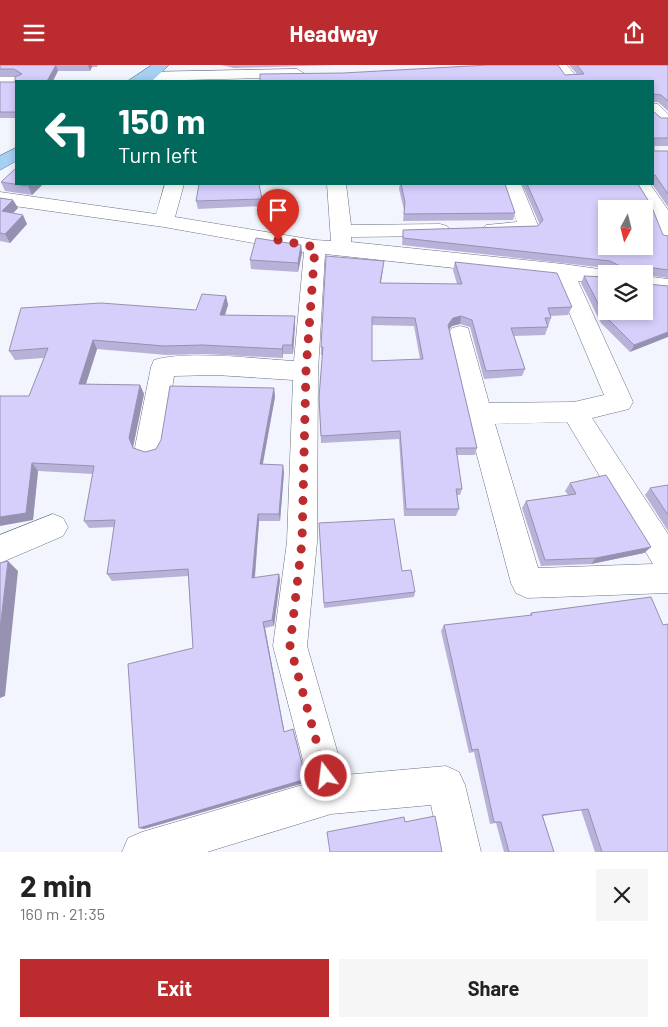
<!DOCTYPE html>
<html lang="en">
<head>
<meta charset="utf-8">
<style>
  :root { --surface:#fff; --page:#f6f6f6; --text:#222; --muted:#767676; --accent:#bc2c2f }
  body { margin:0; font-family:Barlow,sans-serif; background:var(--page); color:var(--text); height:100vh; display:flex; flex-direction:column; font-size:19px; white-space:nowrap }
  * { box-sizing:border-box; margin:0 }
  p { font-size:16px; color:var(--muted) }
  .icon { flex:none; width:28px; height:28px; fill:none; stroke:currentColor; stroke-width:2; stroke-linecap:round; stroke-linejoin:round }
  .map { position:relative; height:787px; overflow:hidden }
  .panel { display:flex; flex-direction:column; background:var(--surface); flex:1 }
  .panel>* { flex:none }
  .top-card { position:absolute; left:15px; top:15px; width:639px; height:105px; border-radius:0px; box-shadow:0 2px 8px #0003; background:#00695c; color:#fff; overflow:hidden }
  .needle { width:32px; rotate:187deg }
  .controls { position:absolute; left:598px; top:135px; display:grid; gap:10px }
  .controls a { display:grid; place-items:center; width:55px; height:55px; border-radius:0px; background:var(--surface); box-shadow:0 2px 8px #0003; font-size:25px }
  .pin { position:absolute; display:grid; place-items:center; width:42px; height:42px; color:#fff; margin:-51px -21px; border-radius:50% 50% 50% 0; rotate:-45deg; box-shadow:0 0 5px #0007 }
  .pin .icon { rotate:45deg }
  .me { position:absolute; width:55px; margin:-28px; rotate:345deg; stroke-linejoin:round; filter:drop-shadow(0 0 4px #0008) }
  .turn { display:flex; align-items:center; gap:18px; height:105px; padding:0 20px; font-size:22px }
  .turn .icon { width:65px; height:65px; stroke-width:2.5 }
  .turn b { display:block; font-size:35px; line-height:42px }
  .round { display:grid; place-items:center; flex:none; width:52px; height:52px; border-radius:0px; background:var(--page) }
  .head { display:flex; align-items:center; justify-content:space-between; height:85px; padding:0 20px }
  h1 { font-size:30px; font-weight:700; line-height:38px }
  .primary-button { display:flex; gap:10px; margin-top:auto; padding:10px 20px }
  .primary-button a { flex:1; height:58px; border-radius:0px; background:var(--accent); color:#fff; font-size:20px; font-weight:700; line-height:58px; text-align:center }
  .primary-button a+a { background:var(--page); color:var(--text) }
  header { display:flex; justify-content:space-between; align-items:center; height:65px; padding:0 20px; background:var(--accent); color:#fff; font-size:22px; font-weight:700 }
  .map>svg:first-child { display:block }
</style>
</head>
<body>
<header><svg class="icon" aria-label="menu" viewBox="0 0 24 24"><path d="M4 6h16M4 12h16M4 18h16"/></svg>Headway<svg class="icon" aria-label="share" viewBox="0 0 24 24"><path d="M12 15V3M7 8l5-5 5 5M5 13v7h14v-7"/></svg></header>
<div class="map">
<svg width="668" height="787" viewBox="0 0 668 787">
  <rect width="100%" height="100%" fill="#f2f5fd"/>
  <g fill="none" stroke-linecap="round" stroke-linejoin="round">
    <!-- street casing -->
    <g stroke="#6a7181" stroke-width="1">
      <g id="street">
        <polygon points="551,0 567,0 580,16 564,16"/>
        <polygon points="297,4 305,9 303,12 145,16 139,12 147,7"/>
        <polygon points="0,12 16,12 23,16 16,16 16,22 0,22"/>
        <polygon points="652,38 658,39 668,49 668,60 658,59 652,53"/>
        <path d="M165,119H184L175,152L315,175L331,176L327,119H346L351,160L440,159L447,161L450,165L447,169L440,171L351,172V177L563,199L606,205L615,209H606V219L578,216L633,337L629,344L592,353L668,469V528L527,533L516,528L511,518L466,349L448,269L452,263L460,261L468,263L489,338L574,337L604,330L555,214L325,189L318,306L317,477L307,581L344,710L446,701L459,707L465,720L481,787H441L431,740L331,749L207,787H122L128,773L142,767L309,718L273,581L287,477L293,315L216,310L174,311L163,382L159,390L149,393L139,390L135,382L151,302L154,295C188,285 258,294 294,296L304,187L164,162L0,139V127L156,149ZM567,357L653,499L538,503L495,359Z"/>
        <polygon points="502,119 521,119 539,163 536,167 493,170 486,168 483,164 486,160 517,157"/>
        <polygon points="632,119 650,119 668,145 668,178 661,177 649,147"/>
        <polygon points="644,211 668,214 668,228 644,225"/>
        <polygon points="53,449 63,453 68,462 63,471 0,498 0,470"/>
      </g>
    </g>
    <!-- primary casing -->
    <g stroke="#4f7ca4" stroke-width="1">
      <g id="primary">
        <polygon points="152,0 169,0 153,15 128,16"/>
        <polygon points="16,83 16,96 0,105 0,91"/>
      </g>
    </g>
    <!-- street -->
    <use href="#street" fill="#fff" fill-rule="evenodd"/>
    <!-- primary -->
    <use href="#primary" fill="#a6cff2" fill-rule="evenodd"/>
  </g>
  <!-- wall -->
  <g fill="#b8b2d9" fill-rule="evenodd">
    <polygon points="0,0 98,0 97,2 92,2 90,6 58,6 16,16 16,53 0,53 0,17 15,17 18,11 0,11"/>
    <polygon points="221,0 336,0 234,3"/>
    <polygon points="569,0 668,0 668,46 658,37 654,37 653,46 661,53 668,53 668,81 654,81 654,86 668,86 668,142 652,119 652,16 343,8 565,10 577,9"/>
    <polygon points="1,117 16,119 43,119 32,130 5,126"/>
    <polygon points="400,119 505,119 515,148 513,155 403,156 404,145 399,124"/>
    <polygon points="522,119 638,119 663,170 668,171 668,213 647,210 647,219 668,221 630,287 601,258 581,218 584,211 606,246 644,209 609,209 610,205 607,203 402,180 403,165 538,161 540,160"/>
    <polygon points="0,133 13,135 18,143 13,148 27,159 10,178 0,176"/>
    <polygon points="262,134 262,141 198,144 196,136"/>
    <polygon points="301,180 302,188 298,207 251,204 250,195"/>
    <path d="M455,197L572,242L568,250L551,251V253L545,270L514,271L525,304L522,311L484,314L470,262L460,259L452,261L449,264L477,383L475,390H457L462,424L460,430H457L459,444L456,451H404L399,374L321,378L319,332L323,290H321V282L383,204L381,218L457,219L453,205ZM372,260L414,261L420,294L372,296Z"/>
    <polygon points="226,231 228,240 225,250 295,251 295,260 293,289 283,289 283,293 204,289 167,290 97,284 86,319 140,320 144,329 133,382 134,383 145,387 156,384 274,323 275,332 263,399 284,407 280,456 259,456 255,513 279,509 280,515 274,561 265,563 284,667 307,717 144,764 139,763 193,583 188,511 112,516 107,509 114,462 89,463 84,456 93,409 38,406 33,455 29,331 44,293 15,295 9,286 196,245"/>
    <polygon points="570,418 651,482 644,488 591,499 541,501 522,443 526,436 568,430 565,426"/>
    <polygon points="668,420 668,466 645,430 650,423"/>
    <polygon points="319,458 402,506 415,527 414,532 324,543"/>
    <polygon points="531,548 668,787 595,787 581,745 543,751 554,787 504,787 496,758 490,759 474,687 469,688 441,566 444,560 529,551"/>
  </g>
  <!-- shaded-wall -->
  <g fill="#9691b0">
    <polygon points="56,0 58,6 53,16 47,16"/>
    <polygon points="88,0 92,0 92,2 90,6"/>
    <polygon points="30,119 43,119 32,130 28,121"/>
    <polygon points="13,135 18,143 6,155 2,146"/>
    <polygon points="23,150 27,159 10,178 5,169"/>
    <polygon points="301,180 302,188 298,207 298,198"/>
    <polygon points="384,196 383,204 379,226 380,218"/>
    <polygon points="226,231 228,240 222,259 220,250"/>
    <polygon points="295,251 295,260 293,289 292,280"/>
    <polygon points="461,251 460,259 452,261 446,268 448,260 453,253"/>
    <polygon points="668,267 668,272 630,287 634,280"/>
    <polygon points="93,275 97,284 83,328 79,319"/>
    <polygon points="283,280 283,293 282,284"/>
    <polygon points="140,320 144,329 133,382 129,373"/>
    <polygon points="274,323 275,332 261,407 260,399"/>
    <polygon points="32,398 38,406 33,455 0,461 0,452"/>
    <polygon points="283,400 284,407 280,456 279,449"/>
    <polygon points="258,449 259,456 254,520 252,513"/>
    <polygon points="651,482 644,488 591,499 596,493"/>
    <polygon points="8,496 18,506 5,631 0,633 0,564"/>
    <polygon points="279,509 280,515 274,561 272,555"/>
    <polygon points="263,557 265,563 285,670 284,667"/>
    <polygon points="293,664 307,717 144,764 139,763"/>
  </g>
  <!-- building -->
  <g fill="#d6cffc" stroke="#9691b0" fill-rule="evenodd">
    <polygon points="0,0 56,0 47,16 16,16 16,47 0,47 0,17 15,17 15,12 22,9 14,4 0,4"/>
    <polygon points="488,0 558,0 565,10 584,9 577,0 668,0 668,36 661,30 654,29 653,46 661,53 668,53 668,73 654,73 654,86 668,86 668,129 655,110 652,110 652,16 260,16 260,9 343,8"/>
    <polygon points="16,103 16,119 30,119 28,121 1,117"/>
    <polygon points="199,119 259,119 262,134 196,136"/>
    <polygon points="401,119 505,119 515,148 404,149 405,137"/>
    <path d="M527,119H638L651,140L663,170L668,171V205L647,202V219L668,221V267L634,280L604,250L584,211L606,212V246H644V209H611V203H619L620,201L610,196L403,173V165L538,161L543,155ZM606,144H644V181H606Z"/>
    <polygon points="0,133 13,135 2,146 23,150 5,169 0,168"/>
    <polygon points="256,173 301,180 298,198 250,195"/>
    <path d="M326,191L384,196L380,218L462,219L455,197L557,208L572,242L548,243L551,253H545L548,262L511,263L525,304L486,306L472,255L461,251L453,253L448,260L477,383H456L462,424H456L459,444H406L400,366L321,371L319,332L323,282H321ZM372,252L415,253L423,294L372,296Z"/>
    <polygon points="202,229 226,231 220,250 295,251 292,280 283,280 282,284 202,280 164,281 93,275 79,319 140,320 129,373 133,383 145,387 156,384 161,375 170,321 274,323 260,399 283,400 279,449 258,449 252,513 279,509 272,555 263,557 284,667 293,664 306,714 139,763 128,599 193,583 188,504 107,509 115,455 84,456 94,401 32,398 26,448 0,452 0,331 29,331 48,283 9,286 21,243 101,238 196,245"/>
    <polygon points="606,410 651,482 596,493 545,495 526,436 576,429 570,418"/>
    <polygon points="668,420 668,450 650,423"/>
    <polygon points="394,454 402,506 411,505 415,527 324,538 319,458"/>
    <polygon points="8,496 0,564 0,498"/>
    <polygon points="651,532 663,560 668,559 668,787 602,787 588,744 542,750 554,787 509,787 501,757 494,757 478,684 472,685 444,560 532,550 531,548"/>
    <polygon points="435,751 442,787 330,787 327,767 404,752 405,757"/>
  </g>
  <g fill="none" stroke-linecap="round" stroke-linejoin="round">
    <!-- route -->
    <polyline stroke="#bc2c2f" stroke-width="9" stroke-dasharray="0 16.2" points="278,175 315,182 306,306 302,477 290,581 326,711"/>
  </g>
</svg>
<div class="controls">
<a><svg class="needle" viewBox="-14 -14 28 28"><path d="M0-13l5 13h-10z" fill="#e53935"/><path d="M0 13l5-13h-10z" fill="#767676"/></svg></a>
<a><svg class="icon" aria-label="layers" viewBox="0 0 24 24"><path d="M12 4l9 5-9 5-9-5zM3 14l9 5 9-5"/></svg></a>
</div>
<div class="pin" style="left:278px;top:175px;background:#d93025"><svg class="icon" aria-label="arrive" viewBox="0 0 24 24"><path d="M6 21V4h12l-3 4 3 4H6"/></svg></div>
<svg class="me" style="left:326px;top:711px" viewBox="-20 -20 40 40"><circle r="17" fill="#bc2c2f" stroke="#fff" stroke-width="3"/><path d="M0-11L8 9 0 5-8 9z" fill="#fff"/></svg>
<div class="top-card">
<div class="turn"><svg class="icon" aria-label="left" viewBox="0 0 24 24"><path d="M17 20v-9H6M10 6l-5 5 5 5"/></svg><div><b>150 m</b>Turn left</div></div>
</div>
</div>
<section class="panel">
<div class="head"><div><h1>2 min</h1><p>160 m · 21:35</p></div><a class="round"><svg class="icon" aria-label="close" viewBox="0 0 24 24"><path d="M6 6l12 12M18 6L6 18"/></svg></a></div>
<div class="primary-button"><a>Exit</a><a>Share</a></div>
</section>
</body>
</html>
